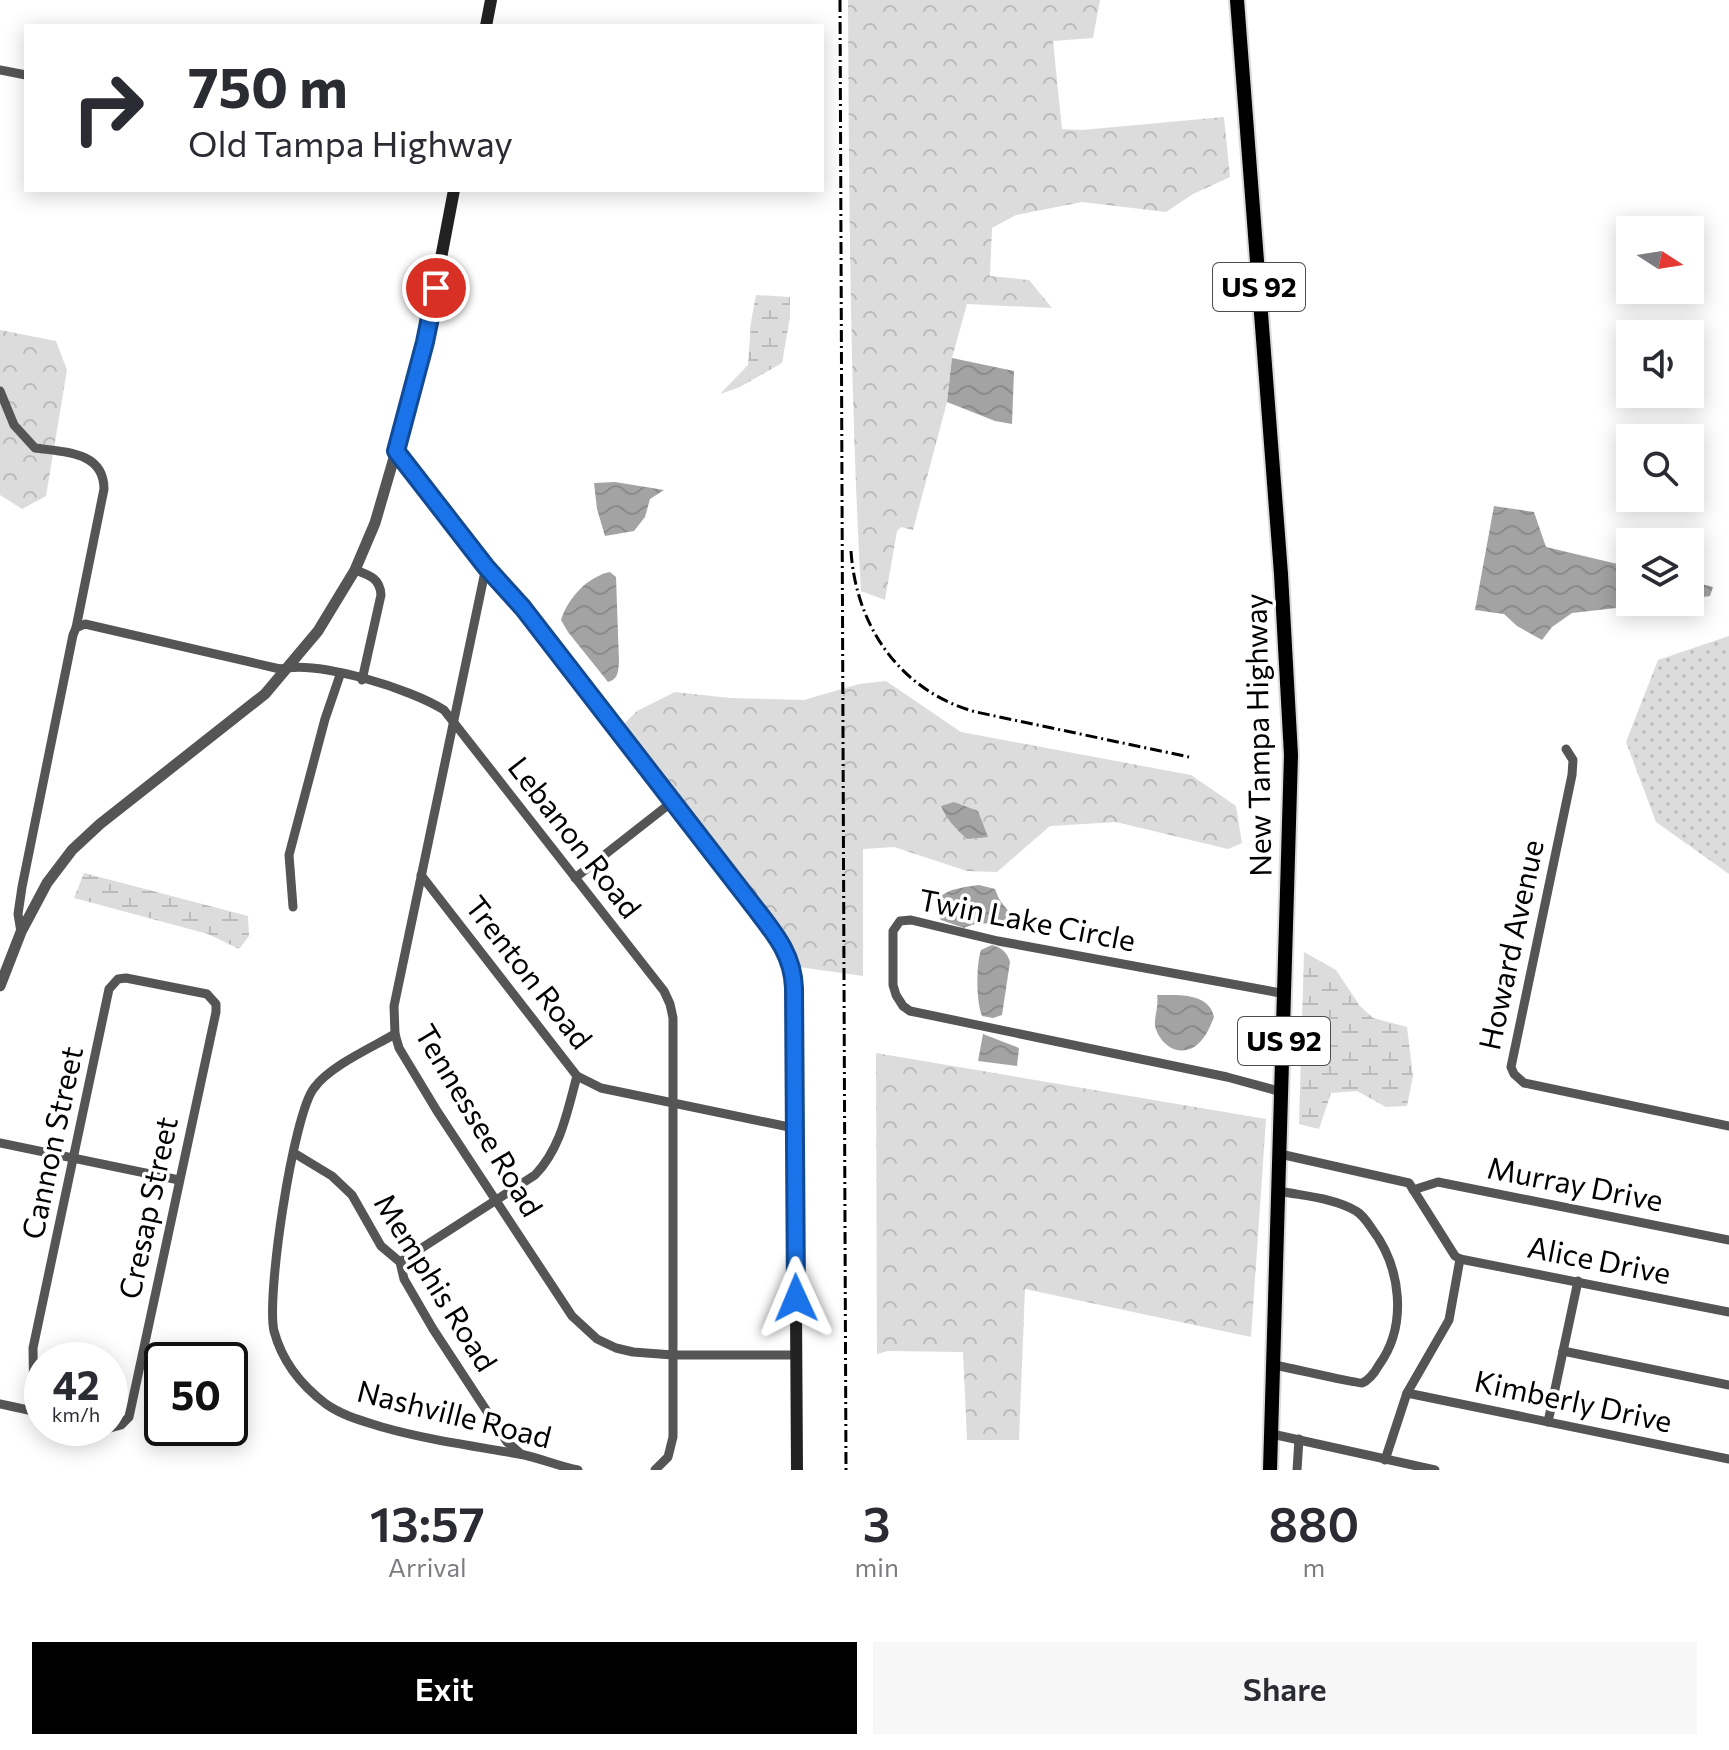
<!DOCTYPE html>
<html lang="en">
<head>
<meta charset="utf-8">
<style>
  :root { --surface:#fff; --page:#f7f7f7; --text:#2b2b33; --muted:#7c7c81; --accent:#000 }
  body { margin:0; font-family:Commissioner,sans-serif; background:var(--page); color:var(--text); height:100vh; display:flex; flex-direction:column; font-size:30px; white-space:nowrap }
  * { box-sizing:border-box; margin:0 }
  p { font-size:26px; color:var(--muted) }
  .icon { flex:none; width:44px; height:44px; fill:none; stroke:currentColor; stroke-width:2; stroke-linecap:round; stroke-linejoin:round }
  .map { position:relative; height:1470px; overflow:hidden }
  .sheet { display:flex; flex-direction:column; background:var(--surface); flex:1 }
  .sheet>* { flex:none }
  .banner { position:absolute; left:24px; top:24px; width:800px; height:168px; border-radius:0px; box-shadow:0 4px 20px #0003; background:#fff; color:var(--text); overflow:hidden }
  .needle { width:52px; rotate:102deg }
  .tools { position:absolute; left:1616px; top:216px; display:grid; gap:16px }
  .tools a { display:grid; place-items:center; width:88px; height:88px; border-radius:0px; background:var(--surface); box-shadow:0 4px 20px #0003; font-size:40px }
  .speed { position:absolute; left:24px; top:1342px; display:flex; gap:16px; font-size:40px; font-weight:700; text-align:center }
  .speed>* { display:grid; place-content:center; width:104px; height:104px; border-radius:50%; background:var(--surface); box-shadow:0 4px 20px #0003; line-height:1 }
  .speed small { font-size:20px; font-weight:400 }
  .speed .limit { border:4px solid #111; border-radius:12px; background:#fff; color:#111 }
  .pin { position:absolute; display:grid; place-items:center; width:68px; height:68px; color:#fff; margin:-34px; border:4px solid #fff; border-radius:50%; box-shadow:0 2px 8px #0007 }
  .me { position:absolute; width:88px; margin:-44px; rotate:359deg; stroke-linejoin:round; filter:drop-shadow(0 0 6px #0008) }
  .turn { display:flex; align-items:center; gap:28px; height:168px; padding:0 32px; font-size:36px }
  .turn .icon { width:104px; height:104px; stroke-width:2.5 }
  .turn b { display:block; font-size:56px; line-height:68px }
  .eta { display:flex; justify-content:space-evenly; align-items:center; height:136px; text-align:center }
  .eta b { font-size:48px; font-weight:600; line-height:56px }
  .primary-button { display:flex; gap:16px; margin-top:auto; padding:16px 32px }
  .primary-button a { flex:1; height:92px; border-radius:0px; background:var(--accent); color:#fff; font-size:32px; font-weight:600; line-height:92px; text-align:center }
  .primary-button a+a { background:var(--page); color:var(--text) }
  .map>svg:first-child { display:block }
</style>
</head>
<body>
<div class="map">
<svg width="1729" height="1470" viewBox="0 0 1729 1470">
  <defs>
    <pattern id="grass-dots" width="8" height="8" patternUnits="userSpaceOnUse" patternTransform="scale(2)"><rect width="8" height="8" fill="#dcdcdc"/><path d="M2 2h.1M6 6h.1" fill="none" stroke="#bbb" stroke-width="1.8" stroke-linecap="round"/></pattern>
    <pattern id="forest-crowns" width="20" height="18" patternUnits="userSpaceOnUse" patternTransform="scale(2)"><rect width="20" height="18" fill="#dcdcdc"/><path d="M2 6a3 3 0 1 1 6 0M12 15a3 3 0 1 1 6 0" fill="none" stroke="#bbb"/></pattern>
    <pattern id="wetland-marsh" width="20" height="14" patternUnits="userSpaceOnUse" patternTransform="scale(2)"><rect width="20" height="14" fill="#dcdcdc"/><path d="M1 5h8M5 5V1M11 12h8M15 12V8" fill="none" stroke="#bbb"/></pattern>
    <pattern id="water-waves" width="16" height="10" patternUnits="userSpaceOnUse" patternTransform="scale(2)"><rect width="16" height="10" fill="#a3a3a3"/><path d="M0 5q4-4 8 0t8 0" fill="none" stroke="#8b8b8b"/></pattern>
  </defs>
  <rect width="100%" height="100%" fill="#fff"/>
  <!-- grass -->
  <polygon fill="url(#grass-dots)" points="1729,636 1729,874 1656,822 1626,742 1658,660"/>
  <!-- forest -->
  <g fill="url(#forest-crowns)">
    <path d="M848,0H1100L1093,38L1053,41L1062,129L1082,130L1224,117L1230,177L1193,194L1166,212L1082,202L1016,215L992,228L990,276L1029,280L1052,308L967,304L952,358L947,402L913,530L901,527L897,531L885,600L861,591C850,394 849,197 848,0Z"/>
    <polygon points="0,330 56,341 67,370 46,496 22,509 0,495"/>
    <polygon points="886,681 961,732 1191,775 1236,806 1242,843 1228,849 1116,822 1050,826 997,872 967,871 894,847 863,849 863,976 799,967 788,945 754,896 620,728 637,711 675,692 730,698 804,700 859,684"/>
    <polygon points="876,1053 1266,1119 1251,1337 1025,1289 1019,1440 967,1440 963,1352 888,1351 877,1354"/>
  </g>
  <!-- wetland -->
  <g fill="url(#wetland-marsh)">
    <polygon points="756,295 790,297 790,317 782,363 740,387 720,394 748,365 751,322"/>
    <polygon points="84,873 248,916 249,936 239,949 208,934 74,898"/>
    <polygon points="1304,952 1336,970 1360,1006 1373,1018 1407,1027 1413,1076 1407,1106 1386,1107 1357,1091 1331,1093 1319,1129 1299,1124"/>
  </g>
  <!-- water -->
  <g fill="url(#water-waves)">
    <polygon points="952,358 1014,371 1012,424 995,421 947,402"/>
    <polygon points="615,482 664,490 650,499 645,517 634,531 605,536 597,509 594,483"/>
    <polygon points="1494,506 1534,512 1546,547 1630,567 1630,602 1669,602 1572,613 1552,627 1542,640 1517,626 1504,614 1475,610"/>
    <path d="M610,572L616,577L619,662C618,673 618,679 608,682L568,632L561,620C568,598 587,577 610,572Z"/>
    <polygon points="1690,581 1713,587 1710,596 1690,599"/>
    <path d="M954,802L978,811L988,837L967,839C956,829 947,820 941,806Z"/>
    <path d="M979,885L995,889L999,899L1014,919C998,928 980,919 964,928L941,920C926,890 959,888 979,885Z"/>
    <path d="M992,945C1002,948 1007,952 1010,962L1002,1015L993,1018L982,1016C976,1002 976,964 981,950Z"/>
    <path d="M1157,995C1177,995 1209,992 1214,1017C1210,1027 1206,1037 1198,1044C1181,1059 1160,1046 1155,1026C1154,1017 1159,1006 1157,995Z"/>
    <polygon points="983,1034 1019,1048 1017,1066 978,1061"/>
  </g>
  <g fill="none" stroke-linecap="round" stroke-linejoin="round">
    <!-- primary casing -->
    <g stroke="#dbdbdb" stroke-width="18">
      <polyline id="primary" points="1237,0 1281,574 1291,755 1270,1470"/>
    </g>
    <!-- minor -->
    <g stroke="#555" stroke-width="9">
      <polyline points="0,70 26,75"/>
      <path d="M0,391L14,425L35,448C63,452 104,451 104,489L76,628"/>
      <polyline points="486,567 394,1006 395,1034 399,1048 437,1111 572,1316 597,1339 616,1348 633,1352 673,1355 796,1355"/>
      <path d="M355,570C369,575 380,578 381,595L362,680"/>
      <polyline points="1566,749 1573,760 1572,775 1511,1067 1514,1074 1524,1083 1729,1126"/>
      <polyline points="421,875 577,1076 601,1088 794,1128"/>
      <polyline points="575,878 672,802"/>
      <polyline points="293,907 289,855 325,719 340,675"/>
      <path d="M21,932L18,914L22,887L73,635L76,628L85,624L280,669C319,660 411,689 444,710L664,991L670,1004L673,1018V1437L668,1457L655,1470"/>
      <path d="M395,1034C371,1048 330,1066 314,1088C293,1115 266,1296 274,1331C282,1361 302,1386 326,1404C343,1416 363,1421 382,1427C428,1440 473,1446 519,1454C537,1457 558,1466 578,1470"/>
      <polyline points="1282,1092 1227,1077 910,1011 903,1006 896,995 893,985 893,931 900,921 911,920 998,941 1286,994"/>
      <polyline points="0,1143 179,1180"/>
      <polyline points="294,1153 332,1176 352,1195 381,1246 400,1262 404,1279 433,1329 507,1442 521,1454"/>
      <polyline points="1280,1154 1409,1183 1455,1256 1460,1259"/>
      <polyline points="1413,1190 1438,1182 1729,1240"/>
      <polyline points="1460,1259 1729,1312"/>
      <path d="M400,1262L535,1175C561,1148 567,1112 577,1076"/>
      <polyline points="1563,1351 1729,1385"/>
      <path d="M1274,1365C1286,1367 1358,1384 1362,1383C1370,1380 1375,1372 1379,1365C1408,1325 1401,1267 1372,1229C1368,1223 1363,1215 1356,1211C1335,1198 1303,1196 1279,1191"/>
      <polyline points="1407,1393 1729,1459"/>
      <polyline points="0,1404 42,1413"/>
      <polyline points="34,1411 33,1348 109,989 118,979 126,978 207,994 216,1004 216,1012 129,1417 121,1425 110,1428"/>
      <polyline points="1548,1422 1578,1281"/>
      <polyline points="1272,1434 1435,1470"/>
      <polyline points="1385,1460 1407,1393 1449,1320 1460,1259"/>
      <polyline points="1297,1470 1299,1439"/>
    </g>
    <!-- tertiary -->
    <polyline stroke="#555" stroke-width="11" points="0,986 21,932 47,883 72,850 100,824 265,694 318,631 355,570 375,523 396,451"/>
    <!-- secondary -->
    <g stroke="#222" stroke-width="12">
      <polyline points="486,26 491,0"/>
      <polyline points="454,190 425,342 396,451 486,567 523,608 774,933 791,961 794,988 797,1470"/>
    </g>
    <!-- primary -->
    <use href="#primary" stroke="#000" stroke-width="14"/>
    <!-- rail -->
    <g stroke="#000" stroke-width="3" stroke-dasharray="12 4 2 4" stroke-linecap="butt">
      <polyline points="840,0 846,1470"/>
      <path d="M851,551C856,628 902,692 976,712L1189,757"/>
    </g>
  </g>
  <g fill="none" stroke-linecap="round" stroke-linejoin="round">
    <!-- route casing -->
    <g stroke="#114b97" stroke-width="20">
      <path id="route" d="M436,288L425,342L396,451L486,567L523,608L755,908C775,934 793,955 794,988L796,1298"/>
    </g>
    <!-- route -->
    <use href="#route" stroke="#1a73e8" stroke-width="14"/>
  </g>
  <g text-anchor="middle" stroke-width="7" stroke-linejoin="round" paint-order="stroke">
    <!-- shield labels -->
    <g fill="#fff" stroke="#4c4c4c" stroke-width="2">
      <rect x="1213" y="263" width="92" height="48" rx="6"/>
      <rect x="1238" y="1017" width="92" height="48" rx="6"/>
    </g>
    <g font-size="28" font-weight="bold" fill="#000">
      <text x="1259" y="297">US 92</text>
      <text x="1284" y="1051">US 92</text>
    </g>
    <!-- street labels -->
    <g font-size="30" fill="#000" stroke="#fff">
      <text transform="translate(1259 735) rotate(-91)" y="10">New Tampa Highway</text>
      <text transform="translate(574 838) rotate(52)" y="10">Lebanon Road</text>
      <text transform="translate(1027 921) rotate(11)" y="10">Twin Lake Circle</text>
      <text transform="translate(1512 945) rotate(-78)" y="10">Howard Avenue</text>
      <text transform="translate(528 973) rotate(52)" y="10">Trenton Road</text>
      <text transform="translate(478 1121) rotate(59)" y="10">Tennessee Road</text>
      <text transform="translate(53 1143) rotate(-78)" y="10">Cannon Street</text>
      <text transform="translate(1575 1185) rotate(11)" y="10">Murray Drive</text>
      <text transform="translate(149 1208) rotate(-78)" y="10">Cresap Street</text>
      <text transform="translate(1599 1261) rotate(11)" y="10">Alice Drive</text>
      <text transform="translate(435 1283) rotate(58)" y="10">Memphis Road</text>
      <text transform="translate(1573 1402) rotate(12)" y="10">Kimberly Drive</text>
      <text transform="translate(454 1415) rotate(14)" y="10">Nashville Road</text>
    </g>
  </g>
</svg>
<div class="tools">
<a><svg class="needle" viewBox="-14 -14 28 28"><path d="M0-13l5 13h-10z" fill="#e53935"/><path d="M0 13l5-13h-10z" fill="#7c7c81"/></svg></a>
<a><svg class="icon" aria-label="sound" viewBox="0 0 24 24"><path d="M4 9h4l5-4v14l-5-4H4zM17 9q2 3 0 6"/></svg></a>
<a><svg class="icon" aria-label="search" viewBox="0 0 24 24"><circle cx="10" cy="10" r="6"/><path d="M15 15l6 6"/></svg></a>
<a><svg class="icon" aria-label="layers" viewBox="0 0 24 24"><path d="M12 4l9 5-9 5-9-5zM3 14l9 5 9-5"/></svg></a>
</div>
<div class="speed"><div>42<small>km/h</small></div><div class="limit">50</div></div>
<div class="pin" style="left:436px;top:288px;background:#d93025"><svg class="icon" aria-label="arrive" viewBox="0 0 24 24"><path d="M6 21V4h12l-3 4 3 4H6"/></svg></div>
<svg class="me" style="left:796px;top:1298px" viewBox="-20 -20 40 40"><path d="M0-17L14 15 0 8-14 15z" fill="#1a73e8" stroke="#fff" stroke-width="4"/></svg>
<div class="banner">
<div class="turn"><svg class="icon" aria-label="right" viewBox="0 0 24 24"><path d="M7 20v-9h11M14 6l5 5-5 5"/></svg><div><b>750 m</b>Old Tampa Highway</div></div>
</div>
</div>
<section class="sheet">
<div class="eta">
<div><b>13:57</b><p>Arrival</p></div>
<div><b>3</b><p>min</p></div>
<div><b>880</b><p>m</p></div>
</div>
<div class="primary-button"><a>Exit</a><a>Share</a></div>
</section>
</body>
</html>
